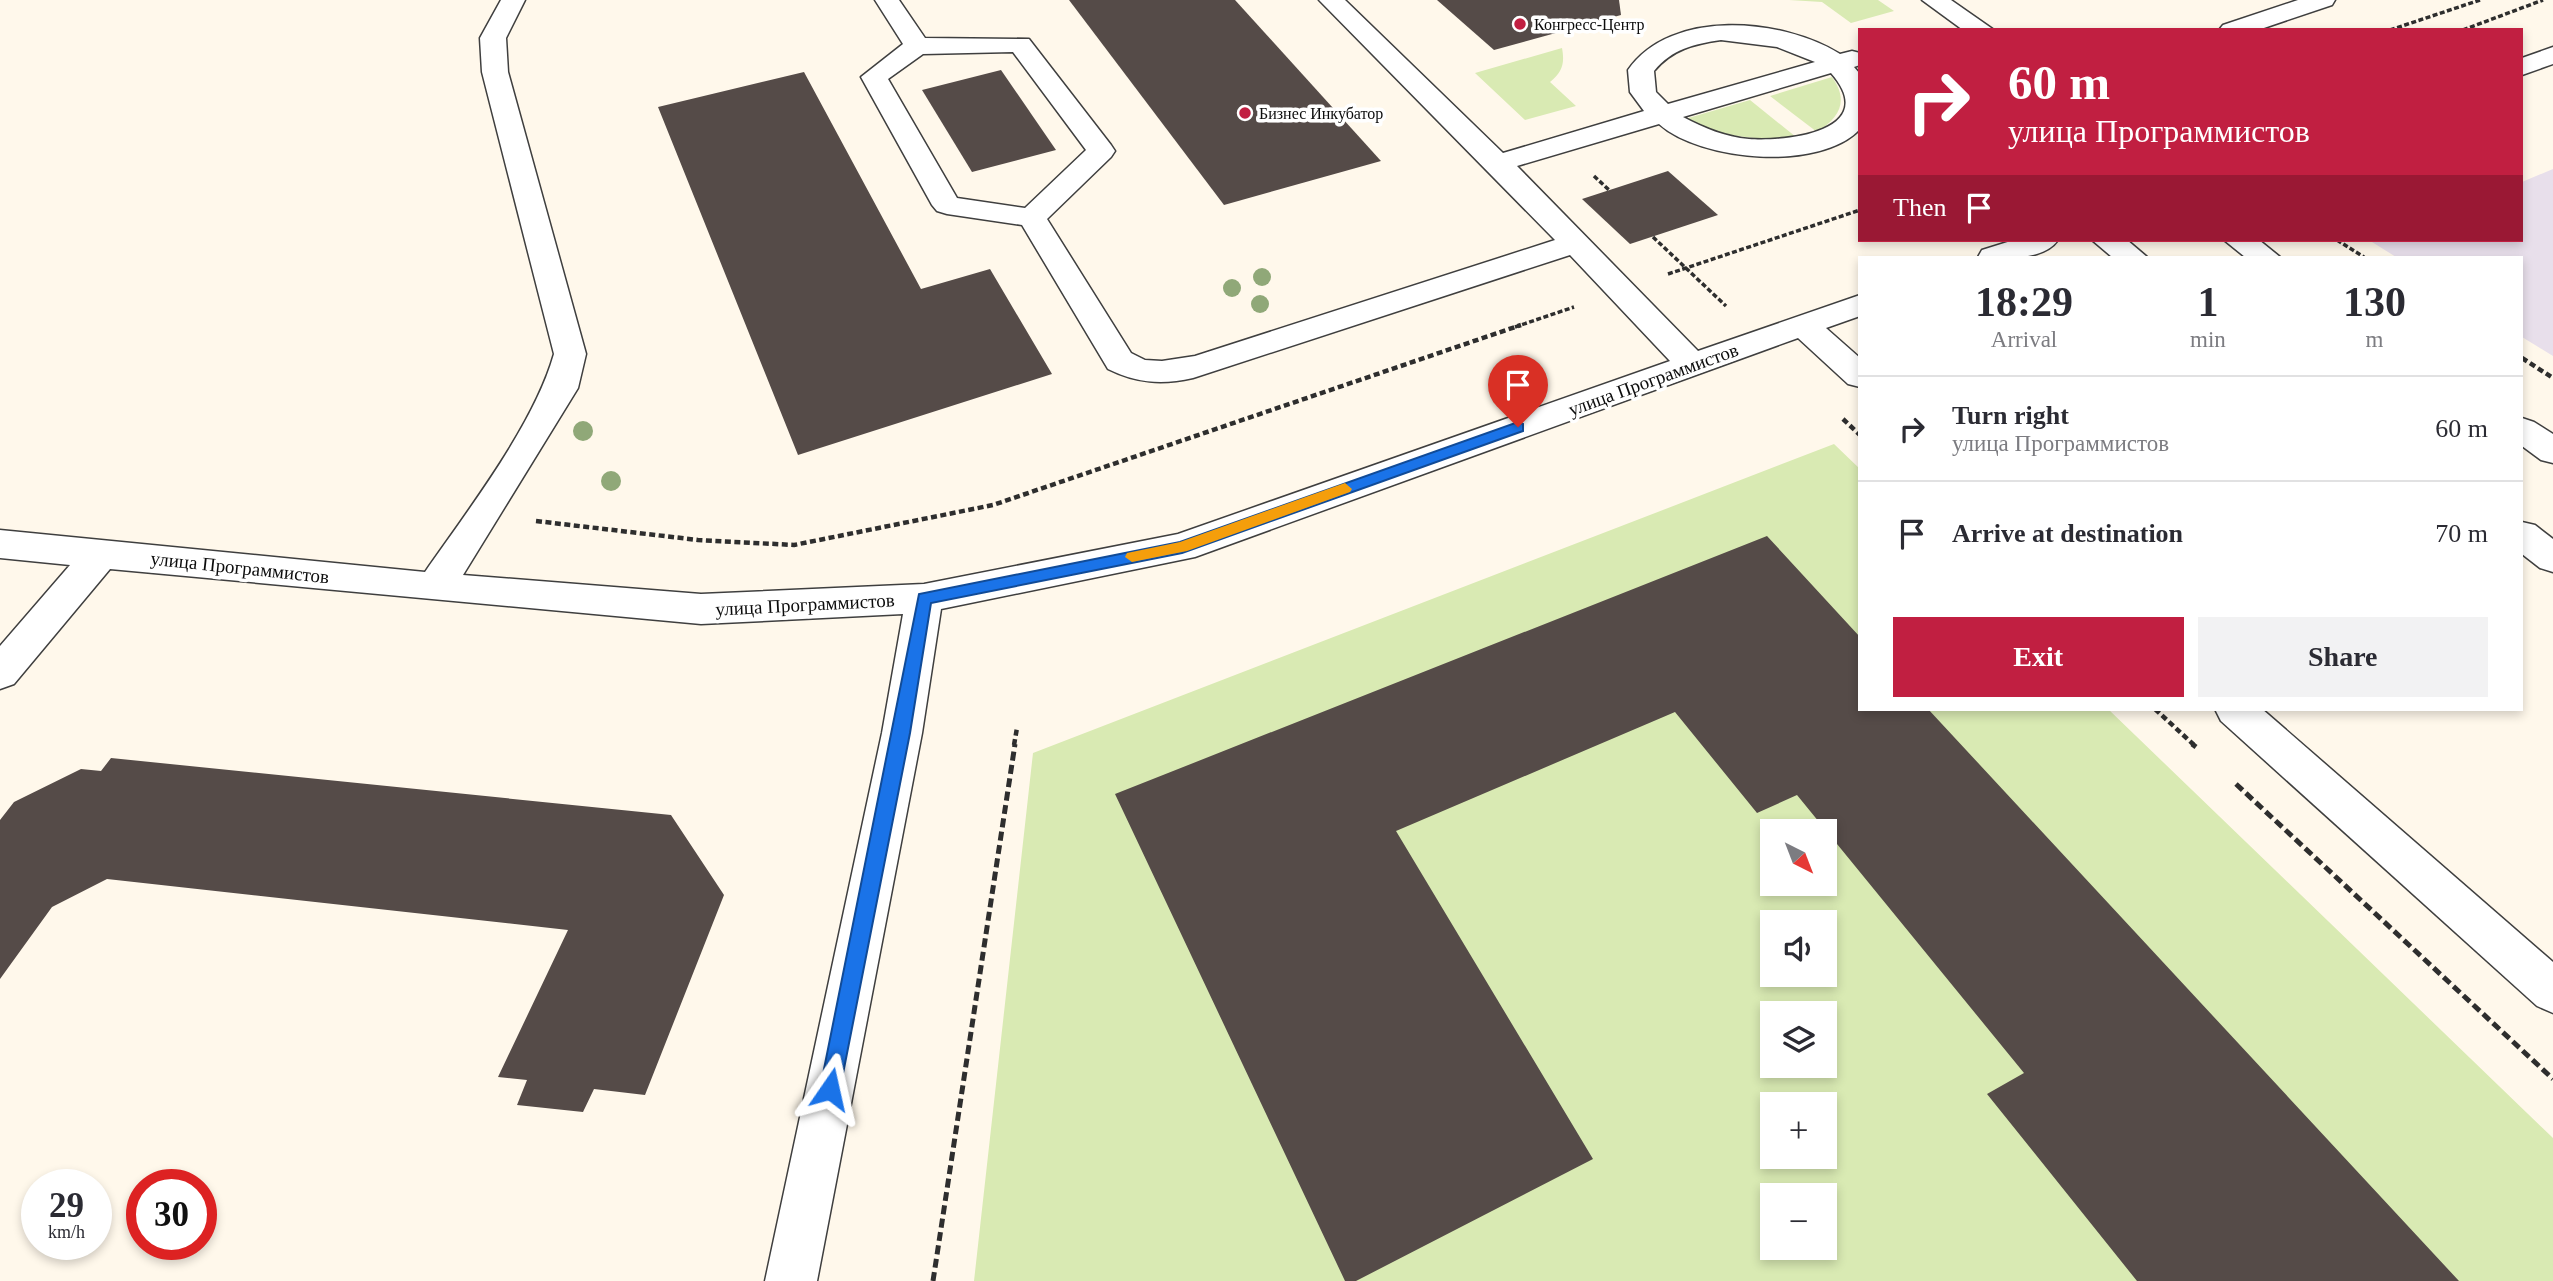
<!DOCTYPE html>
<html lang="en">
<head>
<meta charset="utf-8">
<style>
  :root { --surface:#fff; --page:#f2f2f3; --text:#2b2b33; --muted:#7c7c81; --line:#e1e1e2; --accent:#c11f41 }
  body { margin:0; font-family:"Times New Roman",serif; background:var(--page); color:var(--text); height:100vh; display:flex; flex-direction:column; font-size:26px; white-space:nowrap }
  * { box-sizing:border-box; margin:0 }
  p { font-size:23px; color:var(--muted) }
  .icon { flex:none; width:38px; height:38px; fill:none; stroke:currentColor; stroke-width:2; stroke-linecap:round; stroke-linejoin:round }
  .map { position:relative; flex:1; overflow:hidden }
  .details { position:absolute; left:1858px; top:256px; width:665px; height:455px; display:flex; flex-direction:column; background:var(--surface); border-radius:0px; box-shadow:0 4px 10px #0003 }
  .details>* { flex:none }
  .hud { position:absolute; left:1858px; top:28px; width:665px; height:214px; border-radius:0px; box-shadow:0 4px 10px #0003; background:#c11f41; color:#fff; overflow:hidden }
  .needle { width:46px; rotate:138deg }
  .buttons { position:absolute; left:1760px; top:819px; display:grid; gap:14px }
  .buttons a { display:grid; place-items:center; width:77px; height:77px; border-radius:0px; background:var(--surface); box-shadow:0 4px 10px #0003; font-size:35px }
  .speed { position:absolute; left:21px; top:1169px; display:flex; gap:14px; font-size:35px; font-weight:700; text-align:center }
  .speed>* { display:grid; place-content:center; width:91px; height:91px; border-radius:50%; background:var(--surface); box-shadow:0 4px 10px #0003; line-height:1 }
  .speed small { font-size:18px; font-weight:400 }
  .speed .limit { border:10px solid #d22; background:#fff; color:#111 }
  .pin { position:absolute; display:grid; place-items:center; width:60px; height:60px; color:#fff; margin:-72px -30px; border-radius:50% 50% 50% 0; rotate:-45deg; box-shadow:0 0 7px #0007 }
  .pin .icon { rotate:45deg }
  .me { position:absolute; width:77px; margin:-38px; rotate:11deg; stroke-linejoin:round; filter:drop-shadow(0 0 5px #0008) }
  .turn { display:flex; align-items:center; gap:24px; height:147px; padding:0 35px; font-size:32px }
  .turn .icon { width:91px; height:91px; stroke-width:2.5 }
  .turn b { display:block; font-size:49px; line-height:60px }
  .then { display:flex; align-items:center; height:66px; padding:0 35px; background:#0003; gap:14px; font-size:26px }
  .eta { display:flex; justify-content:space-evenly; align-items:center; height:119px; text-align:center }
  .eta b { font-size:42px; font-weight:700; line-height:49px }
  .action { display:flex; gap:14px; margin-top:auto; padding:14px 35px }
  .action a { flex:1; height:80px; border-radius:0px; background:var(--accent); color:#fff; font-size:28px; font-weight:700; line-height:80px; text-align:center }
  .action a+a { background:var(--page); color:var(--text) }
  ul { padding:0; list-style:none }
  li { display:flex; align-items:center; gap:21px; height:105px; padding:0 35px; border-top:2px solid var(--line) }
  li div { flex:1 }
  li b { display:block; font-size:26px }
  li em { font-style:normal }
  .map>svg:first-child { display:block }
</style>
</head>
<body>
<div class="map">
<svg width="2553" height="1281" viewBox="0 0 2553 1281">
  <rect width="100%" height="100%" fill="#fff8eb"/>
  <!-- industrial -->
  <polygon fill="#e8dfeb" points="2553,169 2553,356 2522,337 2522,257 2396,257 2372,242 2522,240 2522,182"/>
  <!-- green -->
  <g fill="#d9eab3" fill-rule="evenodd">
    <polygon points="1789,0 1878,0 1894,11 1851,23 1822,2"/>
    <path d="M1562,48C1565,64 1562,72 1550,82L1576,106L1525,120L1475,73Z"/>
    <path d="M1832,77C1849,101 1840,117 1817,132L1770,96Z"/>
    <path d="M1750,100L1796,137C1756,141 1721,137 1685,119Z"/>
    <path d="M1834,444L1860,469V709H2108L2553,1138V1281H974L1033,753ZM1773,831H1825V884H1773ZM1773,922H1825V975H1773ZM1773,1013H1825V1066H1773ZM1773,1104H1825V1157H1773ZM1773,1195H1825V1248H1773Z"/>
  </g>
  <!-- building -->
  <g fill="#554b48">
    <polygon points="1069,0 1235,0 1381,161 1224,205"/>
    <polygon points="1437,0 1619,0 1621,15 1494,50"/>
    <polygon points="1001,70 1056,150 972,172 922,90"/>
    <polygon points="804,72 921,289 990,269 1052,374 798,455 658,107"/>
    <polygon points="1668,171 1718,215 1630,244 1582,199"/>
    <polygon points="1767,536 1860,637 1860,709 1928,709 2459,1281 2137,1281 1987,1094 2024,1073 1797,795 1757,813 1675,712 1396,831 1593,1159 1356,1281 1345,1281 1115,794"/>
    <polygon points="111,758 671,815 724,895 645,1095 594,1089 583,1112 517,1105 527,1080 498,1077 568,930 107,879 52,907 0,979 0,820 14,802 81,769 101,771"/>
  </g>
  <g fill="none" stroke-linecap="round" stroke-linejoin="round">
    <!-- minor casing -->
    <g stroke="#3f3f3f" stroke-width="3">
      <g id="minor">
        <path d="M501,0H525L506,38L508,72L586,354L578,388L463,575L701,594L924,584L1178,534L1670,361L1570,255L1193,378C1162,385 1136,383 1108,369L1022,225L947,214L937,211L932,205L861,77L903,44L875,0H899L925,38L1029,39L1111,145L1115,151L1111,157L1047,219L1131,353L1145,360L1162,361L1195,356L1555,240L1319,0H1345L1503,153L1644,111L1630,92L1628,70C1671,8 1782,18 1840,54L1852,51L1860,53V65L1854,67L1860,74V129C1820,172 1700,161 1659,124L1517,166L1698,351L1860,295V316L1826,328L1860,358V387L1848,384L1798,338L1195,557L941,609L922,733L817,1281H765L882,733L903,614L701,624L110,569L14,684L0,689V646L70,565L0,558V530L425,572C468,510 534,425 554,354L482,72L480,38ZM1721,40L1777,47L1815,62L1668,104L1656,92L1654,71C1672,49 1694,44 1721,40ZM1013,52L1086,150L1025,208L957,198L888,79L923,54ZM1831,73C1882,131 1786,142 1749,139C1725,137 1704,128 1683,117Z"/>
        <polygon points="1922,0 1951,0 1994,30 1963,30"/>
        <polygon points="2298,0 2335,0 2332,5 2258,30 2219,30 2223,25"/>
        <polygon points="2553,47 2553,64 2522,75 2522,58"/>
        <path d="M2014,240H2058C2043,262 2001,258 1978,257L1982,250Z"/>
        <polygon points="2092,240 2127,240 2147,257 2112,257"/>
        <polygon points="2224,240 2259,240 2280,257 2245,257"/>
        <polygon points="2522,418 2534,422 2553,434 2553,463 2541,460 2522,446"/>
        <polygon points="2522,522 2535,525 2553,539 2553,572 2540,568 2522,554"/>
        <polygon points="2215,709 2262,709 2553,962 2553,1013 2537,1006 2221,721"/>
      </g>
    </g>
    <!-- path-far2 -->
    <g stroke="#2e2e2e" stroke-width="3.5" stroke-dasharray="5 2.5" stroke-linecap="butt">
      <polyline points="2390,30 2480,0"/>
      <polyline points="2463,30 2543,0"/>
      <polyline points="1594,176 1609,190"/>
      <polyline points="1653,237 1726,306"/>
      <polyline points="2337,240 2364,257"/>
      <polyline points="1668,274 1860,210"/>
      <polyline points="1515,327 1574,307"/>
    </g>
    <!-- path-far1 -->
    <g stroke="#2e2e2e" stroke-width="4.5" stroke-dasharray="6 3.5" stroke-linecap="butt">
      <polyline points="2522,358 2553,378"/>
      <polyline points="1843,419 1860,435"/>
      <polyline points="536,521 698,540 794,545 993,505 1521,325"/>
      <polyline points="2155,709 2194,745"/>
      <polyline points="1014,745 1017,728"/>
    </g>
    <!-- path -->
    <g stroke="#2e2e2e" stroke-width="5" stroke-dasharray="9 4.5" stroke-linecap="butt">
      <polyline points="2192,744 2196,747"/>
      <polyline points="2236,784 2553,1079"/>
      <polyline points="933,1281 1015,744"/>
    </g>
    <!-- minor -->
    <use href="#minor" fill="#fff" fill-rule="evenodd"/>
  </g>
  <!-- trees -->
  <g fill="#90a878">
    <circle cx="1262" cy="277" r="9"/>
    <circle cx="1232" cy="288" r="9"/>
    <circle cx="1260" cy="304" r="9"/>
    <circle cx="583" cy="431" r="10"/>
    <circle cx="611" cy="481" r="10"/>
  </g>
  <!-- route -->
  <polygon fill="#1a73e8" stroke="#114b97" stroke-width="2" points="1518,422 1523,424 1523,431 1182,553 931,603 910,733 840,1089 837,1096 830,1099 823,1096 820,1089 919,594 1180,542"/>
  <!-- slow -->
  <polygon fill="#f59e0b" points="1345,483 1352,489 1350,492 1187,551 1132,562 1125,557 1127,553 1180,542"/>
  <!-- markers -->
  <g fill="#c11f41" stroke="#fff" stroke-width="2.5">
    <circle cx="1520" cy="24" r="7"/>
    <circle cx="1245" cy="113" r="7"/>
  </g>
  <g text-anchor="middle" stroke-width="7" stroke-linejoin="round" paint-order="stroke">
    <!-- far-poi labels -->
    <g font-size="16" fill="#0c0c0c" stroke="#fff" text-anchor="start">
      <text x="1534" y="30">Конгресс-Центр</text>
      <text x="1259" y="119">Бизнес Инкубатор</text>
    </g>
    <!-- street labels -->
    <g font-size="19" fill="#0c0c0c" stroke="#fff">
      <text transform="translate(1653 379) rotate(-20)" y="7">улица Программистов</text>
      <text transform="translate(240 567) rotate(6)" y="7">улица Программистов</text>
      <text transform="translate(805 604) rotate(-3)" y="7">улица Программистов</text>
    </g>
  </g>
</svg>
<div class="buttons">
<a><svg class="needle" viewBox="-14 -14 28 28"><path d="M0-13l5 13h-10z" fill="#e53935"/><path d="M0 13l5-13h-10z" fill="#7c7c81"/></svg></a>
<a><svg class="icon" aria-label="sound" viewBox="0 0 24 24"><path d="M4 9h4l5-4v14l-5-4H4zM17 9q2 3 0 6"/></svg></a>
<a><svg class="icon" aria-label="layers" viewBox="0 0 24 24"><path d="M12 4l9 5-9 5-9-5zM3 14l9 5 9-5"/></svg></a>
<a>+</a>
<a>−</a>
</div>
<div class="speed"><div>29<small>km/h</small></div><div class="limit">30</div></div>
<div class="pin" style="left:1518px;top:427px;background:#d93025"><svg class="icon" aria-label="arrive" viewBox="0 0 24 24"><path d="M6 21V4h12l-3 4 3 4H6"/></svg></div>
<svg class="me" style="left:830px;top:1089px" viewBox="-20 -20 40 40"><path d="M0-17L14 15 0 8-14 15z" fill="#1a73e8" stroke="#fff" stroke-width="4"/></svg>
<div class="hud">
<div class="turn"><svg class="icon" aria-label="right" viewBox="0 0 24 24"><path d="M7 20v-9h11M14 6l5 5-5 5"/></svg><div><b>60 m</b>улица Программистов</div></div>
<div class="then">Then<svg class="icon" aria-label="arrive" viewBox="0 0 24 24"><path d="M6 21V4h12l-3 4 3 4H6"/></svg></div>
</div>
<section class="details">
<div class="eta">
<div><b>18:29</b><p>Arrival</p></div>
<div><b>1</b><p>min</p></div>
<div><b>130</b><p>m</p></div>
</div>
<ul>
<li><svg class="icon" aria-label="right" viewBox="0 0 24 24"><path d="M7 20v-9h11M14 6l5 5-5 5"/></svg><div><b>Turn right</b><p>улица Программистов</p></div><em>60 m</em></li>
<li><svg class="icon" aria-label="arrive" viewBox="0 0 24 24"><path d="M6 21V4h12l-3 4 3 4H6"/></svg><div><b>Arrive at destination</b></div><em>70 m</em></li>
</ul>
<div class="action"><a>Exit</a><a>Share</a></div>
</section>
</div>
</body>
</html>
